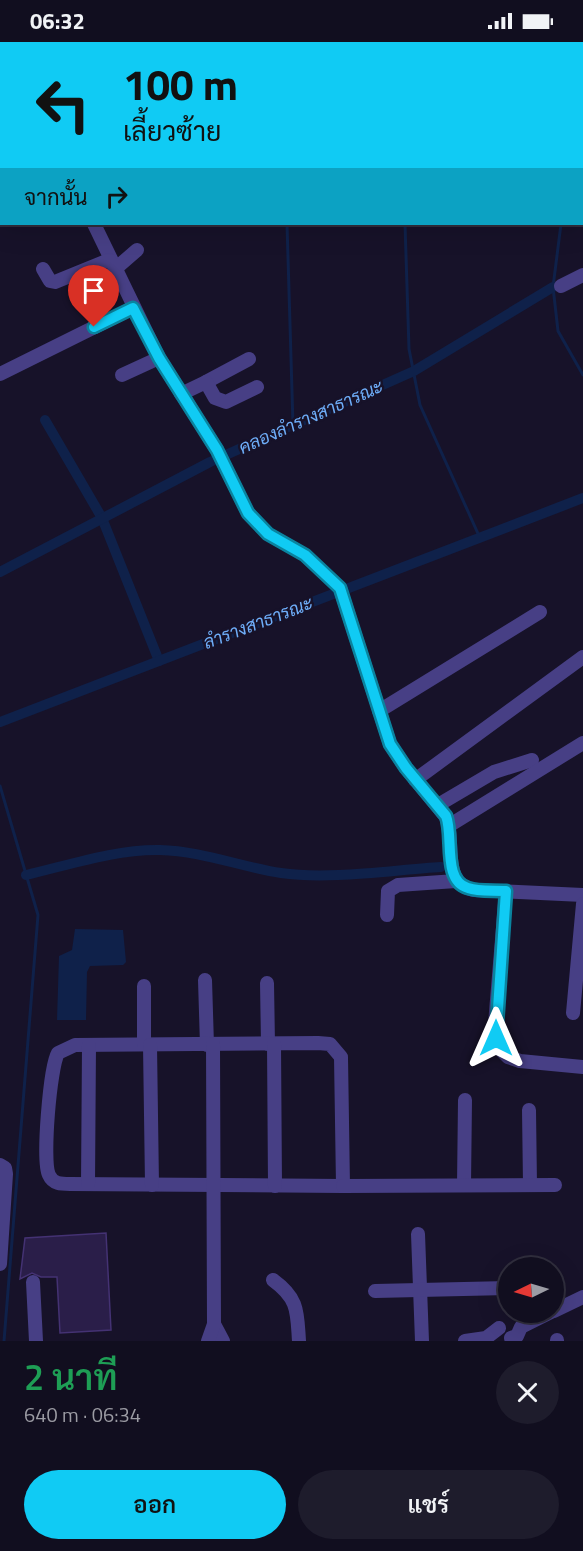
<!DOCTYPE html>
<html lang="th">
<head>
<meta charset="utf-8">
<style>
  :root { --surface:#110e1f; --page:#1e1c2c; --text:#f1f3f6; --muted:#9c9ca4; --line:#302e3d; --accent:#10cbf4 }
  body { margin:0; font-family:"Titillium Web",Sarabun,sans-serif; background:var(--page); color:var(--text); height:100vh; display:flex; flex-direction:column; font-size:22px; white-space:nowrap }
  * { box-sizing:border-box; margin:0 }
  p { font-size:20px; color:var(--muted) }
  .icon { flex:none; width:33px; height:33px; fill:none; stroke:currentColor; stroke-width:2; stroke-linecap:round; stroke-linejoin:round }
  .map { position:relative; height:1299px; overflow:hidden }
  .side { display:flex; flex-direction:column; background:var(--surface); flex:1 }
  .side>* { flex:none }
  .banner { position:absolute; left:0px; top:0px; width:584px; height:183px; box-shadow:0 6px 24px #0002,0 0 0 2px var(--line); background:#10cbf4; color:#111; overflow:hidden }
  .needle { width:39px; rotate:265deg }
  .tools { position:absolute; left:498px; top:1215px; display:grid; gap:12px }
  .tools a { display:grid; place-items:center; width:66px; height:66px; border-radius:50%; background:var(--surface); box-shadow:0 6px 24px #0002,0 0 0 2px var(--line); font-size:30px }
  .pin { position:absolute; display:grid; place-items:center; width:51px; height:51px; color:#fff; margin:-62px -26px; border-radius:50% 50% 50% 0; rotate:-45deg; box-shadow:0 0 6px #0007 }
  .pin .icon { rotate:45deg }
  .me { position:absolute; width:66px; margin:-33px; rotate:0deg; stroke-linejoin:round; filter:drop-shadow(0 0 4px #0008) }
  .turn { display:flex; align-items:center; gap:21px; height:126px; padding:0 24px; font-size:27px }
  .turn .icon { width:78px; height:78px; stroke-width:2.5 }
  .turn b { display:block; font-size:42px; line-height:51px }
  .then { display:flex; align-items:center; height:57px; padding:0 24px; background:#0003; gap:12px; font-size:22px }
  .round { display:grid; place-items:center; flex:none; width:63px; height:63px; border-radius:32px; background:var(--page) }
  .headline { display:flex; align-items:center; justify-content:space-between; height:102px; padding:0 24px }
  h1 { font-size:36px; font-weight:600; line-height:45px; color:#1e9e55 }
  .button { display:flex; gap:12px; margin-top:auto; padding:12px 24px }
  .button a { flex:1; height:69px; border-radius:36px; background:var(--accent); color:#111; font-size:24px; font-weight:600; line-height:69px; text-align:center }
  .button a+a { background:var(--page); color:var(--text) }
  .status { display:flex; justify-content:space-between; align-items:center; height:42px; padding:0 30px; background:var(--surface); direction:ltr }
  .status svg { height:16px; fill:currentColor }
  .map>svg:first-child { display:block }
</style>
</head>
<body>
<div class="status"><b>06:32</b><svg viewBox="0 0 49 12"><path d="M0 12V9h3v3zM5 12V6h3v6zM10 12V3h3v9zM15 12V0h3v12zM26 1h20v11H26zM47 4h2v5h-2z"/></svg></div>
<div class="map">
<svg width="583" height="1299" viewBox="0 0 583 1299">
  <rect width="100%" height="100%" fill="#171229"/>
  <!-- water -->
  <polygon fill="#0f214a" points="75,887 123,888 126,920 123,923 90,924 87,930 86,978 57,978 59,914 72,908"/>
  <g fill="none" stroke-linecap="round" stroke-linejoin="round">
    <!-- stream -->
    <g stroke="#0f214a" stroke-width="3">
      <polyline points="399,0 399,2"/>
      <polyline points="287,2 287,0"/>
      <polyline points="582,17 583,17"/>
      <polyline points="287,182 293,383"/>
      <polyline points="405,182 409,307 420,363 480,496"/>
      <polyline points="561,182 553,245 558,289 583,333"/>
      <polyline points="0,744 38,873 4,1299"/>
    </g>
    <!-- canal -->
    <g stroke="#0f214a" stroke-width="10">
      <polyline points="45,378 102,476 159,619"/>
      <polyline points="0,530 210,420 414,329 553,245"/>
      <polyline points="0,680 583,456"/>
      <path d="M26,833C69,823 116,807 160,808C202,809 241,825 281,831C329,838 392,828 441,825"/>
    </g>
  </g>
  <!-- building -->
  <polygon fill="#2a1e49" stroke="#443273" stroke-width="1.5" points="106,1191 111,1288 60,1291 57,1235 41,1235 32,1231 20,1237 25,1196"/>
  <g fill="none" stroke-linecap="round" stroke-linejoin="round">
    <!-- minor -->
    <g stroke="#473f85" stroke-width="14">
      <polyline points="153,0 157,2"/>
      <polyline points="211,2 226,0"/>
      <polyline points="0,81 2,81"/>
      <path d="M94,182L159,316L217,408L248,471L268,492L305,513L340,546L390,702L406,726L446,775C456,799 440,842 474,848L583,853"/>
      <polyline points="43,227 50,239 55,240 109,218"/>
      <polyline points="114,228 137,208"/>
      <polyline points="561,244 583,233"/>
      <polyline points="0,332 133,266"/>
      <polyline points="122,333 159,316"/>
      <polyline points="206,340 249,317"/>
      <polyline points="181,352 206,340 215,356 226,360 257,345"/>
      <polyline points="379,669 540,570"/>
      <polyline points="415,738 583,615"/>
      <polyline points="438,763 494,730 532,718"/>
      <polyline points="450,783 583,701"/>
      <polyline points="506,849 495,982 501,1008 508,1015 520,1019 583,1025"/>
      <polyline points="387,873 388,849 398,843 456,839"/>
      <polyline points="205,938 207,1003"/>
      <polyline points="267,941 268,1002"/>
      <polyline points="573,971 583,862"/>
      <path d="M318,1001L330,1002L341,1015L343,1144L70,1142C61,1142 53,1142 49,1133C42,1120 50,1025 58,1011L75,1003Z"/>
      <polyline points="144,1002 144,944"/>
      <polyline points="274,1002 275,1144"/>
      <polyline points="150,1003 152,1143"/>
      <polyline points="529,1068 530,1143"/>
      <polyline points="0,1123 5,1126 6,1132 0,1222"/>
      <polyline points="88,1142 89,1003"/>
      <polyline points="464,1143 465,1058"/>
      <polyline points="343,1144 555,1143"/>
      <polyline points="418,1192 422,1299"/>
      <path d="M273,1238C299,1257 297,1270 299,1299"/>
      <polyline points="33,1240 36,1299"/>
      <polyline points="375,1249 508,1246"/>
      <polyline points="554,1269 583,1255"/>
      <polyline points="214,1282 223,1299"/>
      <polyline points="511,1296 517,1294 521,1285 551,1270"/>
      <polyline points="557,1298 557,1299"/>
      <polyline points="208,1299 214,1282 213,1002"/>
      <polyline points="465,1299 486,1296 499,1286"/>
    </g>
  </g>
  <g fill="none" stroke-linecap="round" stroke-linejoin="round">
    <!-- route casing -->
    <g stroke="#0a849f" stroke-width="15">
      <path id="route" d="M94,285L133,266L159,316L217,408L248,471L268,492L305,513L340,546L390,702L406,726L446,774C454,794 442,839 468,846C479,850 493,848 506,849L496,996"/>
    </g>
    <!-- route -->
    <use href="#route" stroke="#10cbf4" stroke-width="10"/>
  </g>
  <g text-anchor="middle" stroke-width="5" stroke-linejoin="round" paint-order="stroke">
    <!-- water labels -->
    <g font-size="18" font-style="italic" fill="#6eadf8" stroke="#171229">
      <text transform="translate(311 375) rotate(-24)" y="6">คลองลำรางสาธารณะ</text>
      <text transform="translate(258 581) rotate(-21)" y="6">ลำรางสาธารณะ</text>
    </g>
  </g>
</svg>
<div class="tools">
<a><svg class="needle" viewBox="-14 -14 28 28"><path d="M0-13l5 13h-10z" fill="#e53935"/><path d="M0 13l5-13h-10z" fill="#9c9ca4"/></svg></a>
</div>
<div class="pin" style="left:94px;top:285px;background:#d93025"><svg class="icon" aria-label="arrive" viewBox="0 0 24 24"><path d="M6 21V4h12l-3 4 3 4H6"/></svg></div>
<svg class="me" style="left:496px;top:996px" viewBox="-20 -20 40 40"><path d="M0-17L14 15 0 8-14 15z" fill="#10cbf4" stroke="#fff" stroke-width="4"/></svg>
<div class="banner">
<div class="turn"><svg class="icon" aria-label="left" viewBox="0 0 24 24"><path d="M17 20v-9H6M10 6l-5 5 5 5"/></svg><div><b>100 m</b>เลี้ยวซ้าย</div></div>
<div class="then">จากนั้น<svg class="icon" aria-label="right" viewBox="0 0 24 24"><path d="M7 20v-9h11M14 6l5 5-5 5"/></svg></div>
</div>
</div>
<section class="side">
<div class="headline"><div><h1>2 นาที</h1><p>640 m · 06:34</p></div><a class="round"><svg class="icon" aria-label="close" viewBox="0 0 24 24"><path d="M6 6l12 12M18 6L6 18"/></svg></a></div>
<div class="button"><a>ออก</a><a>แชร์</a></div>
</section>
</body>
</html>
